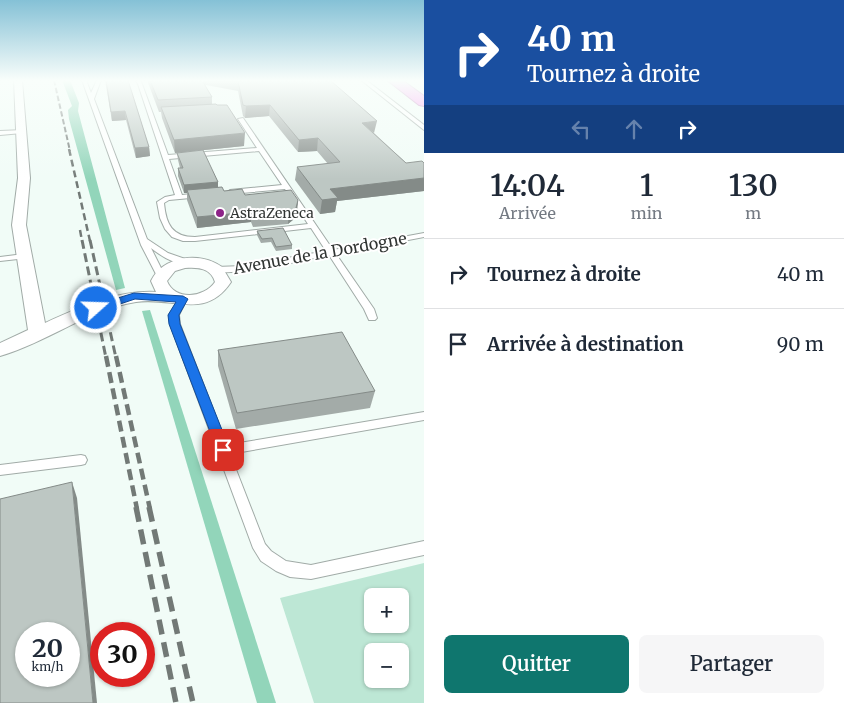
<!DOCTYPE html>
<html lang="fr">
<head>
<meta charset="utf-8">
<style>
  :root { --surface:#fff; --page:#f6f6f7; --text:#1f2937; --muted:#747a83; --line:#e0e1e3; --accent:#0f766e }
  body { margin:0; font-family:Merriweather,serif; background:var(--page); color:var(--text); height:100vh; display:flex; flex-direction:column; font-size:19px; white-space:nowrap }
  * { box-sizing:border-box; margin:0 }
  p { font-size:16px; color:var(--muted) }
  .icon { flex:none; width:28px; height:28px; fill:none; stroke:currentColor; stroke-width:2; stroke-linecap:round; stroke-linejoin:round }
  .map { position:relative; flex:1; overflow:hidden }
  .sheet { display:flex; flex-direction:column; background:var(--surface); width:420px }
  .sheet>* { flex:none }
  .guide { background:#1a4fa0; color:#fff; overflow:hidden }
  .tools { position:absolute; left:364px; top:588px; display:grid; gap:10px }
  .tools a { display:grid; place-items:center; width:45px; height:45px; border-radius:8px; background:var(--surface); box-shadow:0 1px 4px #0004; font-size:25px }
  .speed { position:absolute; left:15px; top:622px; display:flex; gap:10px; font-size:25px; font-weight:700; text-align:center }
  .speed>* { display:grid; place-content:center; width:65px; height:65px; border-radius:50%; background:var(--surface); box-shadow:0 1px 4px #0004; line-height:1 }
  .speed small { font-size:12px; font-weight:400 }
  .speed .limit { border:8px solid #d22; background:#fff; color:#111 }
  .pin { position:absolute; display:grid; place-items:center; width:42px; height:42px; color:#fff; margin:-21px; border-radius:10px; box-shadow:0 2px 8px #0006 }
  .me { position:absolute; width:55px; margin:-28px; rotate:70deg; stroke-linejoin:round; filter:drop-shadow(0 0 4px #0008) }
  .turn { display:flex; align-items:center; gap:18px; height:105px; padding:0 20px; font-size:22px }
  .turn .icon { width:65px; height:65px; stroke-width:2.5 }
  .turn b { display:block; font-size:35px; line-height:42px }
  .lanes { display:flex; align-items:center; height:48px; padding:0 20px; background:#0003; justify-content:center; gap:25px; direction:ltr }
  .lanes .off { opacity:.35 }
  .eta { display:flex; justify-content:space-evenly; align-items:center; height:85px; text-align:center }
  .eta b { font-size:30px; font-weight:600; line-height:35px }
  .button { display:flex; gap:10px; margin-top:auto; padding:10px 20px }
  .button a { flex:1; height:58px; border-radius:8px; background:var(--accent); color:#fff; font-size:20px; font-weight:600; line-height:58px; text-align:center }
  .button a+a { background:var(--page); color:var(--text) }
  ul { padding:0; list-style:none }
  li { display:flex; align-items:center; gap:15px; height:70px; padding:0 20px; border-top:1px solid var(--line) }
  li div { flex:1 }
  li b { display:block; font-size:19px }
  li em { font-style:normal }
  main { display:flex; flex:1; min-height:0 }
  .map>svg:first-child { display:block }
</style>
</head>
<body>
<main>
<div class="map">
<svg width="424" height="703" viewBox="0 0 424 703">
  <rect width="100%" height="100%" fill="#f1fcf7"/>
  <!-- green -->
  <path fill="#bde7d5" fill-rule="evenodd" d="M424,563V703H314L280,598ZM372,596H400V624H372ZM372,651H400V679H372Z"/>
  <!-- water -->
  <g fill="#92d5ba">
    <polygon points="62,80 70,80 79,103 78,111 125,288 116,290 69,119 68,110 72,106"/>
    <polygon points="150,310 276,703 257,703 142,311"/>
  </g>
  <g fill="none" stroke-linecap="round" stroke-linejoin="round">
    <!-- service casing -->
    <g stroke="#a1aba7" stroke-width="2">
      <g id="service">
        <path d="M82,80H86L91,93L97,80H101L94,99L147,239L168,253L191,261V265C177,266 161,256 151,248L165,276L161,279L157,276L141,245Z"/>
        <path d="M135,80H140L142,84L168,155L257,148L238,119L243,118L333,250L424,233V237L336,254L374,309L377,318L375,320H369L364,309L329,255C309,259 224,279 212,270L216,267L243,266L326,251L311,228L195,241H183L172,237L165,229L160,218L157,202L165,197L175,195L138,84ZM259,151L282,185L230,190L227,192L230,194L285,189L308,224L195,237C172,237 166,224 164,203L169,200L201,197L204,195L201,193L182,195L169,159Z"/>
        <polygon points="361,80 366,80 424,125 424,130"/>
        <polygon points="24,130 24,132 22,133 0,135 0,131"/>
        <polygon points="24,254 27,254 27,258 0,261 0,257"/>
        <polygon points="183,296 187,299 179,315 180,324 227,445 424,412 424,420 230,454 265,544 271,551 286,561 311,565 424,541 424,555 311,579 290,577 276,571 261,561 253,548 170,324 169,315 180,297"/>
        <polygon points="81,455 85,456 87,460 85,464 81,465 0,475 0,465"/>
      </g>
    </g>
    <!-- minor casing -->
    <g stroke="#a1aba7" stroke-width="2">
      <path id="minor" d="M14,80H22L30,178L26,225L45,323C80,307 117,290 156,292L151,281C163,256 200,251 222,267L231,282C205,321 172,296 136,302C87,310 46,343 0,356V343L28,330L12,225L18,178ZM185,268C198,267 211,268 215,282C204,298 175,301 167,281L175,271Z"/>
    </g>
    <!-- motorway casing -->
    <g stroke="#b46fae" stroke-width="2">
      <polygon id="motorway" points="387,80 402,80 424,96 424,106 419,105"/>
    </g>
    <!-- service -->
    <use href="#service" fill="#fff" fill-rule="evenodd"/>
    <!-- minor -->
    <use href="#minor" fill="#fff" fill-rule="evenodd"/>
    <!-- motorway -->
    <use href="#motorway" fill="#fb8ef1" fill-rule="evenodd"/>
    <!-- rail-far4 -->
    <polyline stroke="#727976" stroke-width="2" stroke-dasharray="5.5 2.5" stroke-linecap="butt" points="54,80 70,151"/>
    <!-- rail-far3 -->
    <g stroke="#727976" stroke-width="2.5" stroke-dasharray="7 4" stroke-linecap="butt">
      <polyline points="69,149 90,241"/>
      <polyline points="80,230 82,241"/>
    </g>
    <!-- rail-far2 -->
    <g stroke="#727976" stroke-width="3" stroke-dasharray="9 4.5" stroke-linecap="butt">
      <polyline points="82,240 106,358"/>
      <polyline points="90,240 116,358"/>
    </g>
    <!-- rail-far1 -->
    <g stroke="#727976" stroke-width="4.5" stroke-dasharray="11 5.5" stroke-linecap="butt">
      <polyline points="106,356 137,509"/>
      <polyline points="116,356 150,509"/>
    </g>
    <!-- rail -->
    <g stroke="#727976" stroke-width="5.5" stroke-dasharray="15 8" stroke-linecap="butt">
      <polyline points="136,507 176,703"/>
      <polyline points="149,507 193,703"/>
    </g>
  </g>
  <!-- wall -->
  <g fill="#a3aba8">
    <polygon points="105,80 149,147 150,156 136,158 126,120 112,121"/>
    <polygon points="147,80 330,80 374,133 406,163 424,163 424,191 337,201 335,212 320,214 295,180 297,167 328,164 317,151 298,152 269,116 245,118 243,116 238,91 206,85 206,88 212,97 212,104 244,146 175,153 162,118 161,112 159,112"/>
    <polygon points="177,153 218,182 218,187 224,191 245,195 298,200 297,210 294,219 288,224 253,227 251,222 197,228 187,200 187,193 184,193 178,176 178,168 180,168 178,160"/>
    <polygon points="257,231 292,245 292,249 276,251 271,242 261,243 257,235"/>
    <polygon points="218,350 375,391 370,408 236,429 218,366"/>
  </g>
  <!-- shaded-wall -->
  <g fill="#848b88">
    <polygon points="270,105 269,116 245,118 246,106"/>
    <polygon points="125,111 126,120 112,121 111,112"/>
    <polygon points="377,121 374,133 362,123"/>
    <polygon points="245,133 244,146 175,153 174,140"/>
    <polygon points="318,138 317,151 298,152 299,140"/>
    <polygon points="149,147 150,156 136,158 135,148"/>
    <polygon points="424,178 424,191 337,201 335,212 320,214 322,200 330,189"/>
    <polygon points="218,182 218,190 187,190 187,193 184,193 184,185"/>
    <polygon points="298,200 297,210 294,219 288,224 289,213"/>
    <polygon points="251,212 251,222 197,228 197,217"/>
    <polygon points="72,482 77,498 97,703 93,703"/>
  </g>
  <!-- building -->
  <g fill="#bdc7c3" stroke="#848b88" fill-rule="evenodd">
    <polygon points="106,80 128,80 149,147 135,148 125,111 111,112"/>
    <polygon points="150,80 205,80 206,82 203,82 212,97 158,100"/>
    <polygon points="236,80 330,80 377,121 362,123 406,163 422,161 424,163 424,178 330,189 338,198 322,200 297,167 340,162 318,138 299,140 270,105 246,106 243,105 238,81"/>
    <polygon points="216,104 217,105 227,105 245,133 174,140 161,107"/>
    <polygon points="203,150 218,182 184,185 178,168 183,168 177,153"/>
    <polygon points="222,187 224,191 242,189 245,195 291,190 298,200 296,208 289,213 254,217 251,212 197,217 187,190"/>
    <polygon points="283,228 292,245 276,247 272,238 262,239 257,231"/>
    <polygon points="342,332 375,391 237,413 218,350"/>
    <path d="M72,482L93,703H0V499ZM26,634H69V676H26Z"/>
  </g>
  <!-- sky -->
  <linearGradient id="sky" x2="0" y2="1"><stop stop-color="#85c1d6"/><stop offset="0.45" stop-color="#f9fefb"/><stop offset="1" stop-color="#f9fefb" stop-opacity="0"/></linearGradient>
  <rect width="424" height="179" fill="url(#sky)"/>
  <!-- route -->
  <polygon fill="#1a73e8" stroke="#114b97" points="134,293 183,296 188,299 179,315 180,324 230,450 228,454 223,456 219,454 217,450 169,324 168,315 176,302 135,299 96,312 91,308 92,306"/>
  <!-- markers -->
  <circle fill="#8d2388" stroke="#fff" stroke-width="2" cx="220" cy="213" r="5"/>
  <g text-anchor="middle" stroke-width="4" stroke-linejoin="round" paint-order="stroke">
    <!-- far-poi labels -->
    <g font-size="14" fill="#313533" stroke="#fff" text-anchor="start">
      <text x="230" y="218">AstraZeneca</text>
    </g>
    <!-- street labels -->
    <g font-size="16" fill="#313533" stroke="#fff">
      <text transform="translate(320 253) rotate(-10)" y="6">Avenue de la Dordogne</text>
    </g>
  </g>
</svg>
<div class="tools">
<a>+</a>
<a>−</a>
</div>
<div class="speed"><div>20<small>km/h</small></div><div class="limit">30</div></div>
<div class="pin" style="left:223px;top:450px;background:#d93025"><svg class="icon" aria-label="arrive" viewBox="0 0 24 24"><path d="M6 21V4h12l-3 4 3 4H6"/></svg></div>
<svg class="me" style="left:96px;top:308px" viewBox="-20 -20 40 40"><circle r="17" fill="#1a73e8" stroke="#fff" stroke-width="3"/><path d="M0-11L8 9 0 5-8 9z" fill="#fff"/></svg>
</div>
<section class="sheet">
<div class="guide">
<div class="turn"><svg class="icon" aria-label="right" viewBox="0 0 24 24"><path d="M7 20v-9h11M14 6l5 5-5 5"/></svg><div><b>40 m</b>Tournez à droite</div></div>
<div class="lanes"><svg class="icon off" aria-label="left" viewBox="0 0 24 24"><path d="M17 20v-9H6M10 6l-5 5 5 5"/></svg><svg class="icon off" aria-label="ahead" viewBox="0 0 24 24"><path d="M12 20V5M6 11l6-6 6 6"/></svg><svg class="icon" aria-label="right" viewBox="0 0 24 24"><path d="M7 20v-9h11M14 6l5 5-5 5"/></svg></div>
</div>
<div class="eta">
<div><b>14:04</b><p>Arrivée</p></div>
<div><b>1</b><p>min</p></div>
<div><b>130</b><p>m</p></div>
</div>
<ul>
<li><svg class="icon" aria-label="right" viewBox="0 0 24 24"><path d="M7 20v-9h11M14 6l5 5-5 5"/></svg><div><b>Tournez à droite</b></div><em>40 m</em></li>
<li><svg class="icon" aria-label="arrive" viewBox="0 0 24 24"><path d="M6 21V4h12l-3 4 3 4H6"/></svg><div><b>Arrivée à destination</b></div><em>90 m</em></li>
</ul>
<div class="button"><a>Quitter</a><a>Partager</a></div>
</section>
</main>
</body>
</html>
